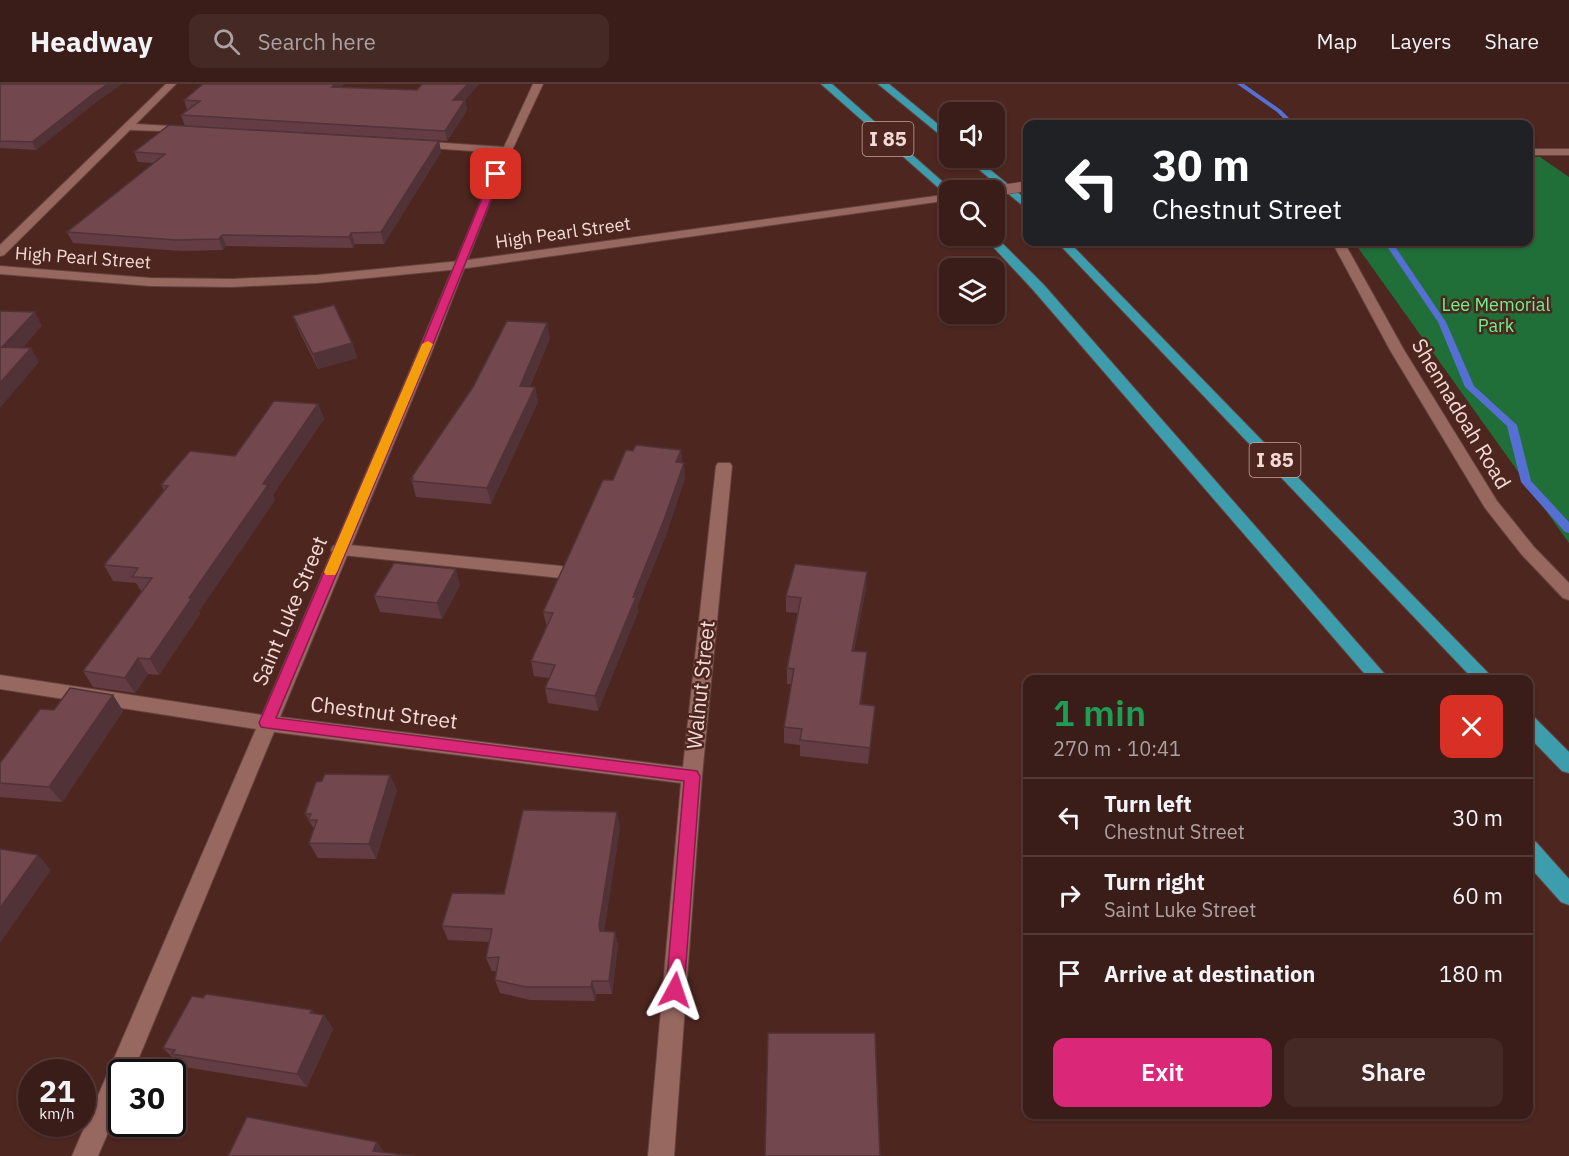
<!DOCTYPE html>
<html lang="en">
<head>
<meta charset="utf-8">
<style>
  :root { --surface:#3a1c18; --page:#452925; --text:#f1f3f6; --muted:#aba1a2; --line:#543a37; --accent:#db2777 }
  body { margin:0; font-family:"IBM Plex Sans",sans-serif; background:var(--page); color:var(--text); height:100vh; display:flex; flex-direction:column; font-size:22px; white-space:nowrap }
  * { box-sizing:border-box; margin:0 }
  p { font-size:20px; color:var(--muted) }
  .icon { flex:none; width:33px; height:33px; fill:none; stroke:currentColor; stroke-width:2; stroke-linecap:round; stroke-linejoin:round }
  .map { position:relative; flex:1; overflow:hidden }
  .drawer { position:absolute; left:1023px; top:591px; width:510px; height:444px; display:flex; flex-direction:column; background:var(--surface); border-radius:12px; box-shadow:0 2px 4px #0004,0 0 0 2px var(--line) }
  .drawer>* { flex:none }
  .guide { position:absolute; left:1023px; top:36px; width:510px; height:126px; border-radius:12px; box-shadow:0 2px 4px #0004,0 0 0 2px var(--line); background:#202124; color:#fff; overflow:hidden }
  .fabs { position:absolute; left:939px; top:18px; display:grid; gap:12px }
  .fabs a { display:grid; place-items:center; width:66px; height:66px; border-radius:12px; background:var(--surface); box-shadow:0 2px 4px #0004,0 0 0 2px var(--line); font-size:30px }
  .speed { position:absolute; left:18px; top:975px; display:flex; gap:12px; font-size:30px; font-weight:700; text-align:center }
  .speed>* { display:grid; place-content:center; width:78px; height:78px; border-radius:50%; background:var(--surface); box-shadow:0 2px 4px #0004,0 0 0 2px var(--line); line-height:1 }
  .speed small { font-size:15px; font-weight:400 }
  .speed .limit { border:3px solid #111; border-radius:9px; background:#fff; color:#111 }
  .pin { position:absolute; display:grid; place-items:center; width:51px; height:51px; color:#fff; margin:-26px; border-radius:12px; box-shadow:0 3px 9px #0006 }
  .me { position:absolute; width:66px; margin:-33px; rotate:5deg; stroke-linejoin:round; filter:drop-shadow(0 0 4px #0008) }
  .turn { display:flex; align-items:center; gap:21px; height:126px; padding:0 30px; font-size:27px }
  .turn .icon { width:78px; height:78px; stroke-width:2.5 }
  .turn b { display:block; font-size:42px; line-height:51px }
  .round { display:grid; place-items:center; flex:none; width:63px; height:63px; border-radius:12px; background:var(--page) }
  .head { display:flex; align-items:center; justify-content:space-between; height:102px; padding:0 30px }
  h1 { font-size:36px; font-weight:600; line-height:45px; color:#1e9e55 }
  .button { display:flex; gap:12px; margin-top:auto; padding:12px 30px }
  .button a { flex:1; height:69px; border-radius:12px; background:var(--accent); color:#fff; font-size:24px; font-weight:600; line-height:69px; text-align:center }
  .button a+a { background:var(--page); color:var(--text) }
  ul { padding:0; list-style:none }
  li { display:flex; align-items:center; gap:18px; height:78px; padding:0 30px; border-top:2px solid var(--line) }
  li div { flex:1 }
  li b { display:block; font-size:22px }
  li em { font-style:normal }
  header { display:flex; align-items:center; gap:36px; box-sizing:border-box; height:84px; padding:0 30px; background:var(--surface); border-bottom:2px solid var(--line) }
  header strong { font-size:28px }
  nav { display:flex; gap:33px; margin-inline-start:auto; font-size:21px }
  .search { width:420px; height:54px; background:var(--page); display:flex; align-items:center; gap:15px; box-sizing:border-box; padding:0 21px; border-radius:12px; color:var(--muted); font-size:22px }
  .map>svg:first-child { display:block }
</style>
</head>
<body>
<header>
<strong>Headway</strong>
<div class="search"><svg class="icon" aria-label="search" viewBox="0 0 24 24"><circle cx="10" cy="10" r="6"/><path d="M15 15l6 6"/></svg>Search here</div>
<nav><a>Map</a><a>Layers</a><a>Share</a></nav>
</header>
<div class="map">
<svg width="1569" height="1072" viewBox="0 0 1569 1072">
  <rect width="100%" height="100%" fill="#4e2620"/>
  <!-- green -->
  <polygon fill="#206e38" points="1529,73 1540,73 1569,93 1569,459 1354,158 1528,158"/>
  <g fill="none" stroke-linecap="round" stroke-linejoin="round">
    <!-- stream -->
    <g fill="#556fd2" fill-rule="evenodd">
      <polygon points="1237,0 1244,0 1281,26 1295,40 1289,40 1277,28"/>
      <polygon points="1384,158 1392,158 1446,238 1474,302 1517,341 1531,397 1569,438 1569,449 1565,448 1521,398 1507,342 1465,303 1438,238"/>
    </g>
    <!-- lane casing -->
    <g stroke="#64423e" stroke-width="2">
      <polygon id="lane" points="339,460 561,482 567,484 570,488 567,492 561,494 333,470 331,466 333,462"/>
    </g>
    <!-- street casing -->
    <g stroke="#64423e" stroke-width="2">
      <g id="street">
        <polygon points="166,0 176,0 136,40 187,43 192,46 191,48 130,46 4,171 0,172 0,161"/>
        <polygon points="533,0 543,0 501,90 431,270 280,633 683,683 716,382 718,379 730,379 732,382 702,692 674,1072 648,1072 681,699 274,648 133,988 122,988 122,1016 98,1072 72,1072 256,645 0,605 0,591 262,631 417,270 501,69 415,63 410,60 415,57 504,63"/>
        <polygon points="1332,158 1344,158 1404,266 1497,417 1534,463 1569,499 1569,516 1563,514 1522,471 1485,424 1390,266"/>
      </g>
    </g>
    <!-- secondary casing -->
    <g stroke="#64423e" stroke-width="2">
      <g id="secondary">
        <rect x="1528" y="65" width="41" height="6"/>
        <polygon points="950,110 950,116 460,185 317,199 232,203 150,202 0,190 0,182 150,194 232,195 317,191 460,177"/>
      </g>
    </g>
    <!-- highway casing -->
    <g stroke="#64423e" stroke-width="2">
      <g id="highway">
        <polygon points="821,0 832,0 952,106 950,106 950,114"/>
        <polygon points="878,0 889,0 950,50 950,59"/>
        <polygon points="965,74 976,74 1028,117 1028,126"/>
        <polygon points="994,151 1044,201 1390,596 1370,596 1034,207 983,152"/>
        <polygon points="1057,158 1069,158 1495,596 1474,596"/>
        <polygon points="1528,631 1535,634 1569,668 1569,689 1562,687 1528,652"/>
        <polygon points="1528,756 1536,758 1569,795 1569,821 1561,818 1528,781"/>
      </g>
    </g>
    <!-- lane -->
    <use href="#lane" fill="#966860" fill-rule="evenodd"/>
    <!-- street -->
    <use href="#street" fill="#966860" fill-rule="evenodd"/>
    <!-- secondary -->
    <use href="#secondary" fill="#966860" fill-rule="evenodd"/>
    <!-- highway -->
    <use href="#highway" fill="#3e9dad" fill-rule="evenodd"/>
    <!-- secondary-bridge casing -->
    <g stroke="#64423e" stroke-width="11" stroke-linecap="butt">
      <polyline id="secondary-bridge" points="994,107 1028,102"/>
    </g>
    <!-- secondary-bridge -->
    <use href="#secondary-bridge" stroke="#966860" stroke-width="10"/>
  </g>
  <!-- wall -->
  <g fill="#633d43">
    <polygon points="0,0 122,0 96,18 36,66 0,64"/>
    <polygon points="203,0 344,0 341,4 417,6 422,0 479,0 465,16 467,26 447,57 239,45 439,57 441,68 384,160 355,160 353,164 226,162 223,166 181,167 73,159 67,148 153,79 138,78 134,68 185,42 181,31 187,26 184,16"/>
    <polygon points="293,232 352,259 357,274 318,285 299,247"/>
    <polygon points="550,254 530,302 535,303 538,318 491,420 416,413 411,394"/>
    <polygon points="318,320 324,335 273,411 275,416 199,527 200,530 159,591 148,590 135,609 93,603 83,587 142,508 136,499 113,497 104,481 164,406 161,401 235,372"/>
    <polygon points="681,366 682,379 685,394 666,451 637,523 638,528 598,627 548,619 545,604 549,594 534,592 531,577 547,543 543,528 633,367"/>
    <polygon points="460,501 442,535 380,528 374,512"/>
    <polygon points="866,504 854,567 867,568 861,621 875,622 868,680 800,672 800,661 784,659 784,643 792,600 787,600 787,584 798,529 786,528 786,512"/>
    <polygon points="113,611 123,627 62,718 0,713 0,679 54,626"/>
    <polygon points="397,706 376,775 318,774 309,759 314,745 305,730"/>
    <polygon points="620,743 604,847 615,848 618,861 612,910 596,910 595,917 530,916 500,909 495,896 497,887 492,887 486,874 489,858 448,856 442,842 504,810"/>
    <polygon points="312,926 315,930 324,931 333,945 307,1003 185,983 179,978 176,977 163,964"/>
  </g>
  <!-- shaded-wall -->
  <g fill="#503237">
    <polygon points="108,0 122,0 96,18 36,66 32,58 93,10"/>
    <polygon points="335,0 344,0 335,14 332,3"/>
    <polygon points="468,0 479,0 465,16 467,26 447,57 445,47 453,16"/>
    <polygon points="439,57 441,68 384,160 381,148"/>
    <polygon points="351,149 355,160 353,164 349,153"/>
    <polygon points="222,151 226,162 223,166 219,155"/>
    <polygon points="35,228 42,242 11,277 2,263"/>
    <polygon points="547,239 550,254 523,317 520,302"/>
    <polygon points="352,259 357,274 318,285 313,270"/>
    <polygon points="31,264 39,278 0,324 0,299"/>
    <polygon points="535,303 538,318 491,420 487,404"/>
    <polygon points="318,320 324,335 273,411 275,416 199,527 200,530 159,591 150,575 263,400"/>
    <polygon points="681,366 682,381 676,378"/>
    <polygon points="684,379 685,394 666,451 637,523 638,528 598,627 595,612"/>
    <polygon points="456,485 460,501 442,535 437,519"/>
    <polygon points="867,488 866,504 851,583 852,567"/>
    <polygon points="867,568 866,584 859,636 860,620"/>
    <polygon points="138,574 148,590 135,609 125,594"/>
    <polygon points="113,611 123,627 62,718 49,703"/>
    <polygon points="390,691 397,706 376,775 369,760"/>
    <polygon points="617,728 620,743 603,855 600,847 599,841"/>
    <polygon points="38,771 51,786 0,859 0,824"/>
    <polygon points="615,848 618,861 612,910 609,897"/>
    <polygon points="592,897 596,910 595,917 591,903"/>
    <polygon points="312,926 320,938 324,931 333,945 307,1003 297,990 310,929"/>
    <polygon points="377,1058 385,1069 373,1067"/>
  </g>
  <!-- building -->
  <g fill="#73474e" stroke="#503237" stroke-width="1.5">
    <polygon points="0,0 108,0 93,10 32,58 0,57"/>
    <polygon points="203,0 335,0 332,3 417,6 422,0 468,0 453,16 465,16 445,47 181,31 200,17 184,16"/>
    <polygon points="169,41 439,57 381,148 351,149 349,153 222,151 219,155 176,156 67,148 165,70 134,68"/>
    <polygon points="334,221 352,259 313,270 293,232"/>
    <polygon points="0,227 35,228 2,263 31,264 0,299"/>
    <polygon points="507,237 547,239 520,302 535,303 487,404 412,397 413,394 411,394 473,303"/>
    <polygon points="274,317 318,320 263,400 268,401 189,514 192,514 150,575 138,574 125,594 83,587 152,494 132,493 138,484 104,481 168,402 161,401 190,367 235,372"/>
    <polygon points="636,361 681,366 676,378 684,379 664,436 633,513 636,513 595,612 545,604 555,581 531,577 553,529 543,528 603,396 613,396 626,366 633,367"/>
    <polygon points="394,479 456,485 437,519 374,512"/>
    <polygon points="795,480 867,488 852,567 867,568 860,620 875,622 870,664 800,656 802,645 784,643 794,585 787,584 801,514 786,512"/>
    <polygon points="70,604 113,611 49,703 0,699 0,679 40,625 54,626"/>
    <polygon points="325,690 390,691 369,760 309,759 317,736 308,736 311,730 305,730 316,698 322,697"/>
    <polygon points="523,726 617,728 599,841 600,847 615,848 609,897 592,897 591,903 526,903 495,896 499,873 486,874 492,845 442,842 452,809 504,810"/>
    <polygon points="0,765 38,771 0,824"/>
    <polygon points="206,910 312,926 310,929 324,931 297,990 172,970 175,966 163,964 192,912 203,914"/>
    <polygon points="768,949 875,949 880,1072 765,1072"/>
    <polygon points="247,1033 377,1058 373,1067 414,1072 228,1072"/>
  </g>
  <!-- route -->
  <polygon fill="#db2777" stroke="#8e194d" stroke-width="1.5" points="496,88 501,90 429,270 276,634 697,687 700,692 684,906 681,912 675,914 668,912 666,906 684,697 267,644 261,643 259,639 418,270 492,90"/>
  <!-- slow -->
  <polygon fill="#f59e0b" points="428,257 433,260 337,488 335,491 326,491 324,488 422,260"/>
  <g text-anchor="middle" stroke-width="5" stroke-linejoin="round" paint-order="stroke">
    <!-- far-street labels -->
    <g font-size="18" fill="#f4dad5" stroke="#4e2620">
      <text transform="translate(563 149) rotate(-8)" y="6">High Pearl Street</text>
      <text transform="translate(83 174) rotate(4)" y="6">High Pearl Street</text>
    </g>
    <!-- far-park labels -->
    <g font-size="18" fill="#69f38e" stroke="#4e2620">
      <text x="1496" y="227">Lee Memorial<tspan x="1496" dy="21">Park</tspan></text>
    </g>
    <!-- shield labels -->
    <g fill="#4e2620" stroke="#c2a49f" stroke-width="1.5">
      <rect x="862.5" y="38" width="51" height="34" rx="4.5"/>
      <rect x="1249.5" y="359" width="51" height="34" rx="4.5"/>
    </g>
    <g font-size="20" font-weight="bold" fill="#f4dad5">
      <text x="888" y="62">I 85</text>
      <text x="1275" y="383">I 85</text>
    </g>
    <!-- street labels -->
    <g font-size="21" fill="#f4dad5" stroke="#4e2620">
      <text transform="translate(1461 330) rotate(59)" y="7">Shennadoah Road</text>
      <text transform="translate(290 527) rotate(-67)" y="7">Saint Luke Street</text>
      <text transform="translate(701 601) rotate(-84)" y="7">Walnut Street</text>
      <text transform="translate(384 629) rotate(7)" y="7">Chestnut Street</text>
    </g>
  </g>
</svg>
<div class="fabs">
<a><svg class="icon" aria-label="sound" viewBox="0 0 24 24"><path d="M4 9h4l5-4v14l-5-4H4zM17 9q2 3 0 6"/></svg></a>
<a><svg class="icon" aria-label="search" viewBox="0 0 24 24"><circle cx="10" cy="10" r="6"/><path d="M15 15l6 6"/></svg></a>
<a><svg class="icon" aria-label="layers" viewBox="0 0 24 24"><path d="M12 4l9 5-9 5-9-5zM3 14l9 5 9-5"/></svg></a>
</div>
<div class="speed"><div>21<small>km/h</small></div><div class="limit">30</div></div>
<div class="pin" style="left:496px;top:90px;background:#d93025"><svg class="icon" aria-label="arrive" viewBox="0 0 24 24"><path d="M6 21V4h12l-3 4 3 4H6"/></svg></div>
<svg class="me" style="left:675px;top:906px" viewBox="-20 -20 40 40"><path d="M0-17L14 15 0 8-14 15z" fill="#db2777" stroke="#fff" stroke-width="4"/></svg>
<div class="guide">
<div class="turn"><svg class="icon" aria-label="left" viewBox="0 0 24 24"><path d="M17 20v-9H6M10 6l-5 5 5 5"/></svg><div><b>30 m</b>Chestnut Street</div></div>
</div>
<section class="drawer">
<div class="head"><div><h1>1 min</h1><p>270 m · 10:41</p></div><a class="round" style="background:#d93025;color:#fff"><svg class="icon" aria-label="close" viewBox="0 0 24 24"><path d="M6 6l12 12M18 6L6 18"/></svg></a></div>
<ul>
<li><svg class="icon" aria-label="left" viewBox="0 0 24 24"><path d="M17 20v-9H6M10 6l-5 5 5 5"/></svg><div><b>Turn left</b><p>Chestnut Street</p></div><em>30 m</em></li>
<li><svg class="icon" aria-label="right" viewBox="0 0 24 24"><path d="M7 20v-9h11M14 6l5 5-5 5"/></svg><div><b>Turn right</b><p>Saint Luke Street</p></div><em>60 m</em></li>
<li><svg class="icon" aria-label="arrive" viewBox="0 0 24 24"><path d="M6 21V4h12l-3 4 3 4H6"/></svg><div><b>Arrive at destination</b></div><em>180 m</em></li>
</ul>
<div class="button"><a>Exit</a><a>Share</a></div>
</section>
</div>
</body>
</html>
